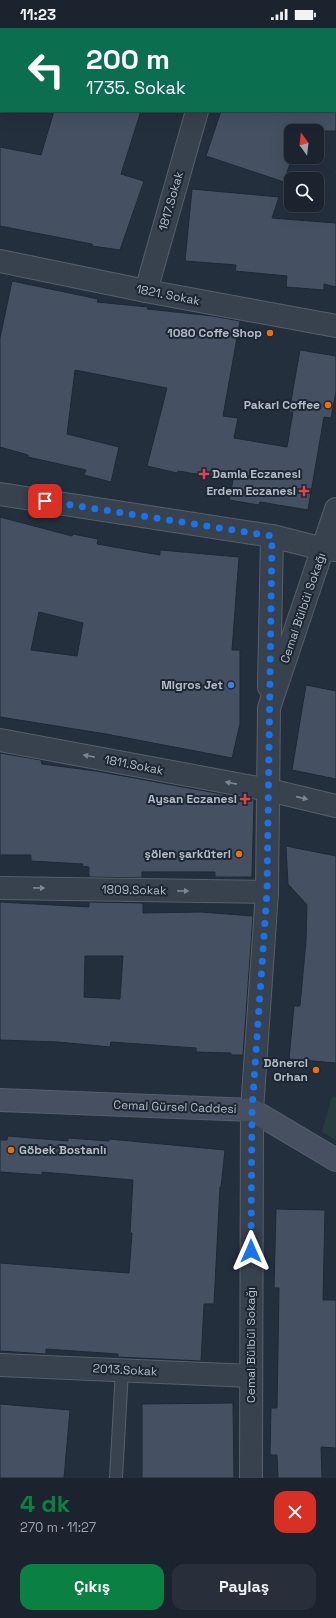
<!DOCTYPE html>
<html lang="tr">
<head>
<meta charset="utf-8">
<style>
  :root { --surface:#1b232e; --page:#282f3a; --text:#f1f3f6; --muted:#a0a4aa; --line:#39404a; --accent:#0b8043 }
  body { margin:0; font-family:"Space Grotesk",sans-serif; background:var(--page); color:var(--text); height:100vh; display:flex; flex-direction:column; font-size:15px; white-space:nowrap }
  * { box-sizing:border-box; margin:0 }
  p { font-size:13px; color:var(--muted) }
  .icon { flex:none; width:22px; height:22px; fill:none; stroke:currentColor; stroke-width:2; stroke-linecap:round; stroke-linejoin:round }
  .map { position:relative; height:1450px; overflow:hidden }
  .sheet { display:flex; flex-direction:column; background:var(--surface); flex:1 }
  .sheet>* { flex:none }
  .banner { position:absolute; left:0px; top:0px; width:336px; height:84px; box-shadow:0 4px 16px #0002,0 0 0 1px var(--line); background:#0b6e4f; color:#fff; overflow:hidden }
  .needle { width:26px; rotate:345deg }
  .tools { position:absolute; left:284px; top:96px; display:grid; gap:8px }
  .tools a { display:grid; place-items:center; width:40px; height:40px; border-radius:8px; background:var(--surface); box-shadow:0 4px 16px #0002,0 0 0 1px var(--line); font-size:20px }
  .pin { position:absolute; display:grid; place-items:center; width:34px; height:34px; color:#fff; margin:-17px; border-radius:8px; box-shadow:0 2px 6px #0006 }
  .me { position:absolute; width:44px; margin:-22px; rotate:0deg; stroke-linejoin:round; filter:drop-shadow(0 0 3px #0008) }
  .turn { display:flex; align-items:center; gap:14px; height:84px; padding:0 20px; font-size:18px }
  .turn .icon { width:52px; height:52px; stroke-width:2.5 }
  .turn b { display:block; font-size:28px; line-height:34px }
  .round { display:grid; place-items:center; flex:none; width:42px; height:42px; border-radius:12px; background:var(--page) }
  .headline { display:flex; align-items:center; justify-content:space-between; height:68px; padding:0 20px }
  h1 { font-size:24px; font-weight:700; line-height:30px; color:var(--accent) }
  .cta { display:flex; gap:8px; margin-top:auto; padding:8px 20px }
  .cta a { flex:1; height:46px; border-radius:12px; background:var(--accent); color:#fff; font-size:16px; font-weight:700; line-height:46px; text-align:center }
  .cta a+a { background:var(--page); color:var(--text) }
  .status { display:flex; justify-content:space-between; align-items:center; height:28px; padding:0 20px; background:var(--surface); direction:ltr }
  .status svg { height:11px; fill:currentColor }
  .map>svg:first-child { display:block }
</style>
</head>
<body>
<div class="status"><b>11:23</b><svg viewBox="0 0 49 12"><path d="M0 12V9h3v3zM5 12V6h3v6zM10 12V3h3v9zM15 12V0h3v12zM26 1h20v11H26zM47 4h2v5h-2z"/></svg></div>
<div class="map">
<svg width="336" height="1450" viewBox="0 0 336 1450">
  <rect width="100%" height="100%" fill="#242f3e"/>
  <!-- green -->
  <polygon fill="#263c3f" points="332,1068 336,1069 336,1112 322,1104"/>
  <!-- building -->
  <g fill="#455162" stroke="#1f2835" fill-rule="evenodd">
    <polygon points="54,83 141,83 121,146 144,153 120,222 92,218 92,216 0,198 0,119 41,127"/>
    <polygon points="221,83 336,83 336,103 291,103 292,129 284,154 206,128"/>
    <polygon points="192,161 279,169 272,190 336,195 336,259 324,256 324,262 286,259 287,248 235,243 236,237 185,233"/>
    <polygon points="12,253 98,271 97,274 148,279 147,281 213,288 240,293 223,388 238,390 234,410 287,419 293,384 289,384 300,322 336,328 336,364 331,390 324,389 308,482 260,474 259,477 229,472 233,452 178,443 177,445 147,438 167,360 75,342 67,406 119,419 111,454 84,447 86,442 28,429 28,427 0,419 0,310"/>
    <path d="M0,489L72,508L73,506L98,511L97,516L160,527V522L239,529L232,622H240V696L232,730L106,706L0,689ZM39,584L83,595L77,628L31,622Z"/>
    <polygon points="306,657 336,663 336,751 292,742"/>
    <polygon points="0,725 41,732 42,736 96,743 254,772 252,849 215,849 215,844 142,844 142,850 89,849 89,839 82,838 83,836 31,833 31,827 0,827"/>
    <polygon points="286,818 336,828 336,1035 289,1031 294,978 300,978 306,913 307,877 288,856"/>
    <path d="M0,874L89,879V874L143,875V885L201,884L253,888L243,1027H231V1025L196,1024V1020L111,1014L110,1019L58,1014L0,1012ZM85,928H123L120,971L84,969Z"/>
    <polygon points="8,1108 68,1113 68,1110 109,1113 109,1111 225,1122 221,1159 220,1159 214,1276 204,1276 201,1333 118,1329 118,1326 46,1321 46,1326 0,1323 0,1235 129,1245 132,1205 130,1205 133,1152 42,1144 42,1147 0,1144 0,1112 7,1112"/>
    <polygon points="276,1181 325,1182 323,1272 336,1272 336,1420 321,1419 322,1450 278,1450 277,1427 270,1427 271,1380 277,1380 279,1260 274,1260"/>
    <polygon points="233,1375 234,1450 142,1450 142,1376"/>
    <polygon points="0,1376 70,1382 64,1450 0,1450"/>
  </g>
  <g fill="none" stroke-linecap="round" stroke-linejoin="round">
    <!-- lane casing -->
    <g stroke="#565f6c" stroke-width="14">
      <polyline id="lane" points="116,1450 122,1342"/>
    </g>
    <!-- street casing -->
    <g stroke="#565f6c" stroke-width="24">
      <g id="street">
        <polyline points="221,1 222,0"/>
        <polyline points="0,233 146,263 336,298"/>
        <polyline points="146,263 197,83"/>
        <polyline points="0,466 272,508 323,521 336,522"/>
        <polyline points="269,659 272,508"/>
        <polyline points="0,712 269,762 336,778"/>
        <polyline points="0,860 267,864"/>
        <polyline points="0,1337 251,1348"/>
        <polyline points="251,1450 252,1082 267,864 269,680 336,481"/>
      </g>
    </g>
    <!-- secondary casing -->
    <g stroke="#565f6c" stroke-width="24">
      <polyline id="secondary" points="0,1072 252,1082 336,1132"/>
    </g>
    <!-- lane -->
    <use href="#lane" stroke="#38414e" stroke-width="12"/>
    <!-- street -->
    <use href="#street" stroke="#38414e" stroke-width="22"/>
    <!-- secondary -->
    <use href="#secondary" stroke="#465061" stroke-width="22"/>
  </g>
  <!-- one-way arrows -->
  <defs><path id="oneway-solid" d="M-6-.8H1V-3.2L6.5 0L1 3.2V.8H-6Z"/></defs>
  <g fill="#7c8592">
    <use href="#oneway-solid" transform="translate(89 728) rotate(-169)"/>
    <use href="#oneway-solid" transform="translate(231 755) rotate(-169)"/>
    <use href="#oneway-solid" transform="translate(302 770) rotate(13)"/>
    <use href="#oneway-solid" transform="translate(39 860) rotate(1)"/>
    <use href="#oneway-solid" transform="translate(183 863) rotate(1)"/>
  </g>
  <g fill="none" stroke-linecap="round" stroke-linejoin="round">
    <!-- route -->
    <polyline stroke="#1a73e8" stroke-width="7" stroke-dasharray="0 12.6" points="45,473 272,508 267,864 252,1082 251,1223"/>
  </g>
  <!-- markers -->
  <g fill="#e8710a" stroke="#1d2633" stroke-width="1.5">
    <circle cx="270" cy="305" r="4"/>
    <circle cx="328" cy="377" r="4"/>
    <circle cx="239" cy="826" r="4"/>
    <circle cx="316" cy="1042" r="4"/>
    <circle cx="11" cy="1122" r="4"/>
  </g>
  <g fill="#e0444e" stroke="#1d2633" stroke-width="1.5">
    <path d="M202 440h4v4h4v4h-4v4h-4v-4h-4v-4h4z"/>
    <path d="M302 457h4v4h4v4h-4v4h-4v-4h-4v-4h4z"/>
    <path d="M243 765h4v4h4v4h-4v4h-4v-4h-4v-4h4z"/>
  </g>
  <circle fill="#3f7fe0" stroke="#1d2633" stroke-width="1.5" cx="231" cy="657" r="4"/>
  <g text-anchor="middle" stroke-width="4" stroke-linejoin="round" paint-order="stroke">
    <!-- street labels -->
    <g font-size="12" fill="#b4bcc9" stroke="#1d2633">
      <text transform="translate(171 173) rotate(-74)" y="4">1817.Sokak</text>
      <text transform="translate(168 267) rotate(11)" y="4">1821. Sokak</text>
      <text transform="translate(303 580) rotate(-71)" y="4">Cemal Bülbül Sokağı</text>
      <text transform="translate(134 737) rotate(11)" y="4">1811.Sokak</text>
      <text transform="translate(134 862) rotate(1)" y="4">1809.Sokak</text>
      <text transform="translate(175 1079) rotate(2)" y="4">Cemal Gürsel Caddesi</text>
      <text transform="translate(251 1317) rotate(-90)" y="4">Cemal Bülbül Sokağı</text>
      <text transform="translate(125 1342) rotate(3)" y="4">2013.Sokak</text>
    </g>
    <!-- poi labels -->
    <g font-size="12" font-weight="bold" fill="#b4bcc9" stroke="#1d2633" text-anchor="end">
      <text x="262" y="309">1080 Coffe Shop</text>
      <text x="320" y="381">Pakari Coffee</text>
      <text x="212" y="450" text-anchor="start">Damla Eczanesi</text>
      <text x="296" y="467">Erdem Eczanesi</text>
      <text x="223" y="661">Migros Jet</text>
      <text x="237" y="775">Aysan Eczanesi</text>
      <text x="231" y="830">şölen şarküteri</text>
      <text x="308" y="1039">Dönerci<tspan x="308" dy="14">Orhan</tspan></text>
      <text x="19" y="1126" text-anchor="start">Göbek Bostanlı</text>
    </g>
  </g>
</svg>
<div class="tools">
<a><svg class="needle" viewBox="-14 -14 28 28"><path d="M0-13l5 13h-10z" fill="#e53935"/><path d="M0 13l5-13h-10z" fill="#a0a4aa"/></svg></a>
<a><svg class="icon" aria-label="search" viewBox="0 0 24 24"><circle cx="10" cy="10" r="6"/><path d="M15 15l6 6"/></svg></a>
</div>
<div class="pin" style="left:45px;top:473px;background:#d93025"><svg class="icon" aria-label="arrive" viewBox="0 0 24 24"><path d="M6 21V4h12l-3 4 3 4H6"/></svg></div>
<svg class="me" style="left:251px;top:1223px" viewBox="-20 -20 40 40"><path d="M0-17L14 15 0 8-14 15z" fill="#1a73e8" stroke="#fff" stroke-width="4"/></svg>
<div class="banner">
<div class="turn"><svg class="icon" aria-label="left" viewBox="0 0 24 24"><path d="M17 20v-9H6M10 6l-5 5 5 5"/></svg><div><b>200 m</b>1735. Sokak</div></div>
</div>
</div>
<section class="sheet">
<div class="headline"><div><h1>4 dk</h1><p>270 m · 11:27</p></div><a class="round" style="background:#d93025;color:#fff"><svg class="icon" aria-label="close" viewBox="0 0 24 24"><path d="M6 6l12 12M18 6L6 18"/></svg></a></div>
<div class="cta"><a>Çıkış</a><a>Paylaş</a></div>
</section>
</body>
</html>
